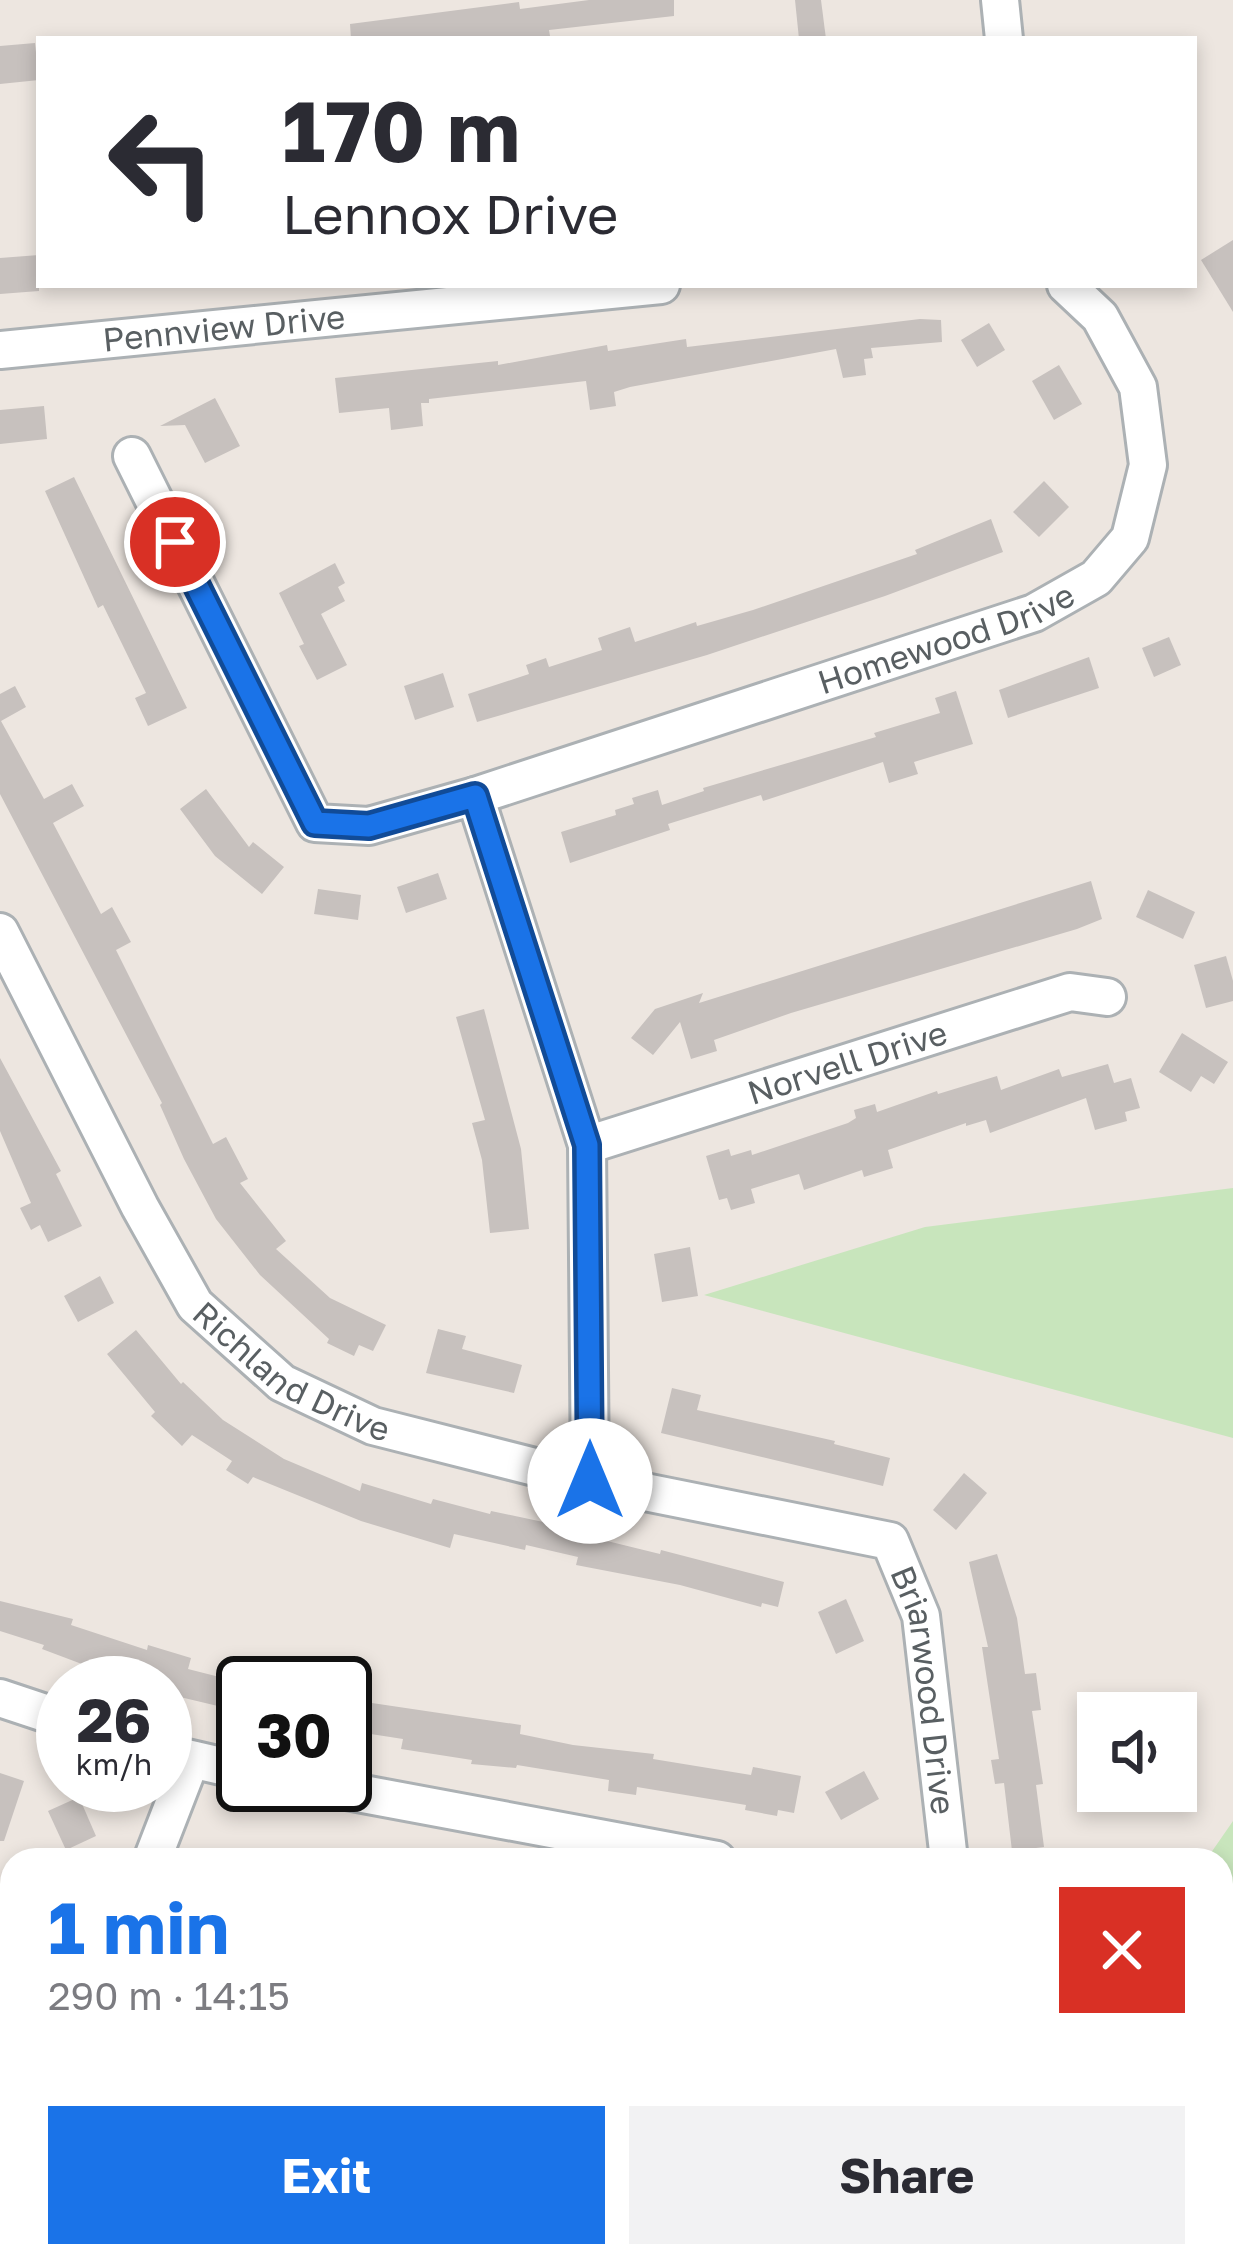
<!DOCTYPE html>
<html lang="en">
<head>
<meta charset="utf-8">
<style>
  :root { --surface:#fff; --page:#f2f2f3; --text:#2b2b33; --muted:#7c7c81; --accent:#1a73e8 }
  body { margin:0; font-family:"Golos Text",sans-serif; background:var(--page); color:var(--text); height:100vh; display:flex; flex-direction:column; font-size:45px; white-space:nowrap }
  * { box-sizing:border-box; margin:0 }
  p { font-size:39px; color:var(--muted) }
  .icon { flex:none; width:66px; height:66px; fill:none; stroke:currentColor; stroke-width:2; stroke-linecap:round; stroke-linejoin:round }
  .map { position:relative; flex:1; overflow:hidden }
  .panel { position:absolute; left:0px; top:1848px; width:1233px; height:420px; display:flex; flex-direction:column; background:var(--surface); border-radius:36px 36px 0 0; box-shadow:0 6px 18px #0003 }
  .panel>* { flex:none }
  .top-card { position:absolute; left:36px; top:36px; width:1161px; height:252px; border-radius:0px; box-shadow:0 6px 18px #0003; background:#fff; color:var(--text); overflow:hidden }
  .tools { position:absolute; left:1077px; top:1692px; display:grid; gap:24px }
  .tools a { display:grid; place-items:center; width:120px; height:120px; border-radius:0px; background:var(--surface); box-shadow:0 6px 18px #0003; font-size:60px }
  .speed { position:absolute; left:36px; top:1656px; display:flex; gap:24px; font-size:60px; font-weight:700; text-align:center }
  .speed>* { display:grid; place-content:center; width:156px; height:156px; border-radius:50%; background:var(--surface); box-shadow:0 6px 18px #0003; line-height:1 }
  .speed small { font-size:30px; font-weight:400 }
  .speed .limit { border:6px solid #111; border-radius:18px; background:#fff; color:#111 }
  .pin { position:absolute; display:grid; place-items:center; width:102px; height:102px; color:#fff; margin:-51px; border:6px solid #fff; border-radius:50%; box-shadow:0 3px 12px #0007 }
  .me { position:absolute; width:132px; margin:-66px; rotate:0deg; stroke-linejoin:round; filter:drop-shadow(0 0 9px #0008) }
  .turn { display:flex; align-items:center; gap:42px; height:252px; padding:0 48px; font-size:54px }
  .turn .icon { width:156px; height:156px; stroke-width:2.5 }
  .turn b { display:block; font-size:84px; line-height:102px }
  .round { display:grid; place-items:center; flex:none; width:126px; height:126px; border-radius:0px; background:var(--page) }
  .head { display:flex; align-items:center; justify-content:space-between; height:204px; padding:0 48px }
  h1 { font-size:72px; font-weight:700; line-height:90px; color:var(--accent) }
  .primary-button { display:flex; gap:24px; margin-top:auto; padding:24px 48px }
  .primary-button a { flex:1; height:138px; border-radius:0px; background:var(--accent); color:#fff; font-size:48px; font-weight:700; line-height:138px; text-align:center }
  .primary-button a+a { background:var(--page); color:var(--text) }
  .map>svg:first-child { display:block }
</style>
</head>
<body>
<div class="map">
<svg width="1233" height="2268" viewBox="0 0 1233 2268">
  <rect width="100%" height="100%" fill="#ede6e0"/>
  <!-- green -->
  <g fill="#c8e5bc">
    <polygon points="1233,1188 1233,1438 704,1295 925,1227"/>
    <polygon points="1233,1821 1233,2268 925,2268 933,2256 1221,2256 1221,1860 1206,1860"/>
  </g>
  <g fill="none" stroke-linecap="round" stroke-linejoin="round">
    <!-- stream -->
    <polyline stroke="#9ef0ff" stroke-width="9" points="1214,2268 1233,2250"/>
  </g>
  <!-- building -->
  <g fill="#c7c1be">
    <polygon points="589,0 674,0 674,16 549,30 550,36 525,39 351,39 350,24 519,2 520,9"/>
    <polygon points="795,0 821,0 826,39 799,39"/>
    <polygon points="35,43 39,80 0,84 0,46"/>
    <polygon points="1233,240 1233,312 1201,260"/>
    <polygon points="39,255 39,291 0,294 0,258"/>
    <polygon points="920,319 941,320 942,342 871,348 873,358 864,359 866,375 843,378 836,349 630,387 614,392 616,406 590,410 586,381 429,399 429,403 421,403 423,426 391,430 389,408 339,413 335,378 498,361 498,365 607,345 608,351 686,339 687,347"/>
    <polygon points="989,323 1005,350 977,367 961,340"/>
    <polygon points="1059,365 1082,404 1054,420 1032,381"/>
    <polygon points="215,398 240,446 205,463 185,425 160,426"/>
    <polygon points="44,406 47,439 0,444 0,410"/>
    <polygon points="74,477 187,708 148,726 135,698 146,693 103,605 98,608 45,491"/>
    <polygon points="1044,481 1069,507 1039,537 1013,512"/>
    <polygon points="991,519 1003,552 885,596 707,655 477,722 468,694 529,674 526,665 546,658 549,667 602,650 598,638 630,627 635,642 696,622 697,626 753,610 917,554 915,550"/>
    <polygon points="335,563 345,583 338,587 345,601 321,614 347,665 317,680 299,646 304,644 279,593"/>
    <polygon points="1169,637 1181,665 1154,677 1142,648"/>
    <polygon points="1089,657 1099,688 1008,718 999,690"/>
    <polygon points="443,673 454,707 415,720 404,686"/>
    <polygon points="15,686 26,707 1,721 44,799 72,784 84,806 53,823 101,914 112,907 131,942 116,950 213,1144 226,1137 248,1179 240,1183 286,1241 276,1249 330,1298 386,1325 373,1351 359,1345 354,1356 327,1343 329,1339 260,1275 216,1219 184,1159 160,1105 162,1103 0,794 0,694"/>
    <polygon points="956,691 973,744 914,762 918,774 889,783 883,762 763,801 761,795 668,824 670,830 570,863 561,832 616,815 615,810 634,804 632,798 658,790 662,805 704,791 703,788 876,737 874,733 940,713 935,698"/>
    <polygon points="206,789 249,847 253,842 284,867 262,894 215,856 180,809"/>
    <polygon points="438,873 447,899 406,913 397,887"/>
    <polygon points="1091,881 1102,919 1077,929 791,1013 714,1040 717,1051 691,1059 680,1022 653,1055 631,1038 655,1009 703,993 699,1003"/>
    <polygon points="318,889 361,895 358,920 314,914"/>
    <polygon points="1148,890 1195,912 1183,939 1136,917"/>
    <polygon points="1226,956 1233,981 1233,1001 1206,1008 1194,965"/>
    <polygon points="484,1009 521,1149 529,1229 490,1233 482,1160 472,1123 485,1120 456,1017"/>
    <polygon points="1182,1033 1228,1062 1214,1084 1201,1076 1191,1092 1159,1072"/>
    <polygon points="0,1058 61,1171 56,1174 82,1226 48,1242 40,1225 31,1230 20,1208 31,1203 0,1131"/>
    <polygon points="1108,1064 1114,1083 1131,1078 1140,1108 1125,1112 1127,1121 1095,1130 1086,1098 990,1133 986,1120 966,1126 966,1123 888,1150 893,1168 864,1177 862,1170 804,1190 799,1174 751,1189 755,1203 731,1210 727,1198 719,1200 706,1156 729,1149 731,1156 751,1150 752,1155 848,1123 856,1118 854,1110 875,1104 877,1112 937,1091 938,1094 997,1076 1001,1090 1059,1069 1062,1077"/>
    <polygon points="690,1247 698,1296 662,1302 654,1254"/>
    <polygon points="100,1276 114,1303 78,1322 64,1296"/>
    <polygon points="438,1329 466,1336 462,1349 522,1365 514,1393 426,1373"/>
    <polygon points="136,1330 181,1384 183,1382 223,1420 284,1459 360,1491 362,1483 431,1504 433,1499 490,1514 491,1511 600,1534 599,1539 660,1554 661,1550 784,1582 778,1607 762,1603 761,1607 680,1585 576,1565 578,1557 526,1545 525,1550 454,1534 450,1548 361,1521 253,1477 248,1484 226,1470 232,1461 192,1435 182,1446 151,1416 155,1412 107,1354"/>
    <polygon points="672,1388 701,1395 697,1410 835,1441 834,1444 890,1458 883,1486 661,1433"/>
    <polygon points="964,1473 987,1493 956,1530 933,1510"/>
    <polygon points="997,1554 1017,1618 1025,1674 1036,1673 1041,1710 1032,1711 1043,1784 1036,1785 1044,1847 1012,1851 1004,1783 995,1784 991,1760 999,1759 982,1647 988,1647 969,1562"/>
    <polygon points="846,1599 864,1641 836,1654 818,1612"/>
    <polygon points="0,1601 73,1619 71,1625 147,1650 148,1645 191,1658 188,1669 243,1683 243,1712 180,1697 171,1728 165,1727 165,1683 100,1683 103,1672 42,1649 44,1645 0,1631"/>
    <polygon points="345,1699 521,1725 520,1734 573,1745 654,1754 653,1759 751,1775 753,1767 801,1776 794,1813 778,1810 777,1816 745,1810 746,1805 637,1787 636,1795 608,1791 609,1780 517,1765 516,1768 471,1764 472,1760 401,1749 403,1739 345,1730"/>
    <polygon points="864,1771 879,1799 841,1820 825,1792"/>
    <polygon points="0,1773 24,1781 4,1841 0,1841"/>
    <polygon points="79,1797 96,1836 66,1850 48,1811"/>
  </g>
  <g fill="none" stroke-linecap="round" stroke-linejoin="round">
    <!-- minor casing -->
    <g stroke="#acb1b4" stroke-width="42">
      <g id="minor">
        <polyline points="1000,0 1004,39"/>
        <path id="s1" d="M0,350L661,285"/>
        <path id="s2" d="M132,456L315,823L369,826L475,796L1034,613L1096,578L1130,538L1148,465L1138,387L1100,317L1066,285"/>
        <polyline points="475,796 587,1145 590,1481"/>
        <path id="s3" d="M0,932L140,1207L195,1305L282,1383L373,1426L590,1481L890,1541L921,1616L949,1860"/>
        <path id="s4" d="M587,1145L1070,992L1107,997"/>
        <polyline points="0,1698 63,1719"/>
        <polyline points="165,1753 243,1771"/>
        <polyline points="315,1785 717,1860"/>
        <polyline points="152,1860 190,1762"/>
        <polyline points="0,2113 12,2100"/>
        <polyline points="685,2268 694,2256"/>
      </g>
    </g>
    <!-- minor -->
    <use href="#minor" stroke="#fff" stroke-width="36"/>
  </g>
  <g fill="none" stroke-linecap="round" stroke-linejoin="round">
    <!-- route casing -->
    <g stroke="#114b97" stroke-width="30">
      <polyline id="route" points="175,542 315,823 369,826 475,796 587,1145 590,1481"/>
    </g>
    <!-- route -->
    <use href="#route" stroke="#1a73e8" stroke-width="21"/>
  </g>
  <g text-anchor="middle" stroke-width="12" stroke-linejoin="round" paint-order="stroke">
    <!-- street labels -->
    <g font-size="33" fill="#595f62" stroke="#fff">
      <text dy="12" stroke="none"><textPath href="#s1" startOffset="225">Pennview Drive</textPath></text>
      <text dy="12" stroke="none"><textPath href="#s2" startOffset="1071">Homewood Drive</textPath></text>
      <text dy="12" stroke="none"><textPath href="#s4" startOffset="273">Norvell Drive</textPath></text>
      <text dy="12" stroke="none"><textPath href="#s3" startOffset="540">Richland Drive</textPath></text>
      <text dy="12" stroke="none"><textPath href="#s3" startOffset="1323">Briarwood Drive</textPath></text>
    </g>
  </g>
</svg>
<div class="tools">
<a><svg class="icon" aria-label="sound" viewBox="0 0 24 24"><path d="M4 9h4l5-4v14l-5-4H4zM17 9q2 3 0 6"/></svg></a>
</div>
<div class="speed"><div>26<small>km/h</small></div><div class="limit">30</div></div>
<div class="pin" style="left:175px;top:542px;background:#d93025"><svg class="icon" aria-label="arrive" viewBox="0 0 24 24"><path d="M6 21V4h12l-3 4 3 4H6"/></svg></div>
<svg class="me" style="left:590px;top:1481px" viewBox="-20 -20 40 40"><circle r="19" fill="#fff"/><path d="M0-13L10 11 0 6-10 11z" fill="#1a73e8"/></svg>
<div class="top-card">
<div class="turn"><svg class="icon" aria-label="left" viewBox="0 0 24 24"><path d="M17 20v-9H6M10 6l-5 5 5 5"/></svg><div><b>170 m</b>Lennox Drive</div></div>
</div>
<section class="panel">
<div class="head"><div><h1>1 min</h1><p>290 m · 14:15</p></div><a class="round" style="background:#d93025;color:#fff"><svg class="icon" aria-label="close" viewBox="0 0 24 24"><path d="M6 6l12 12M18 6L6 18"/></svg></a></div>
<div class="primary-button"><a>Exit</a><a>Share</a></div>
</section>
</div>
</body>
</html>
